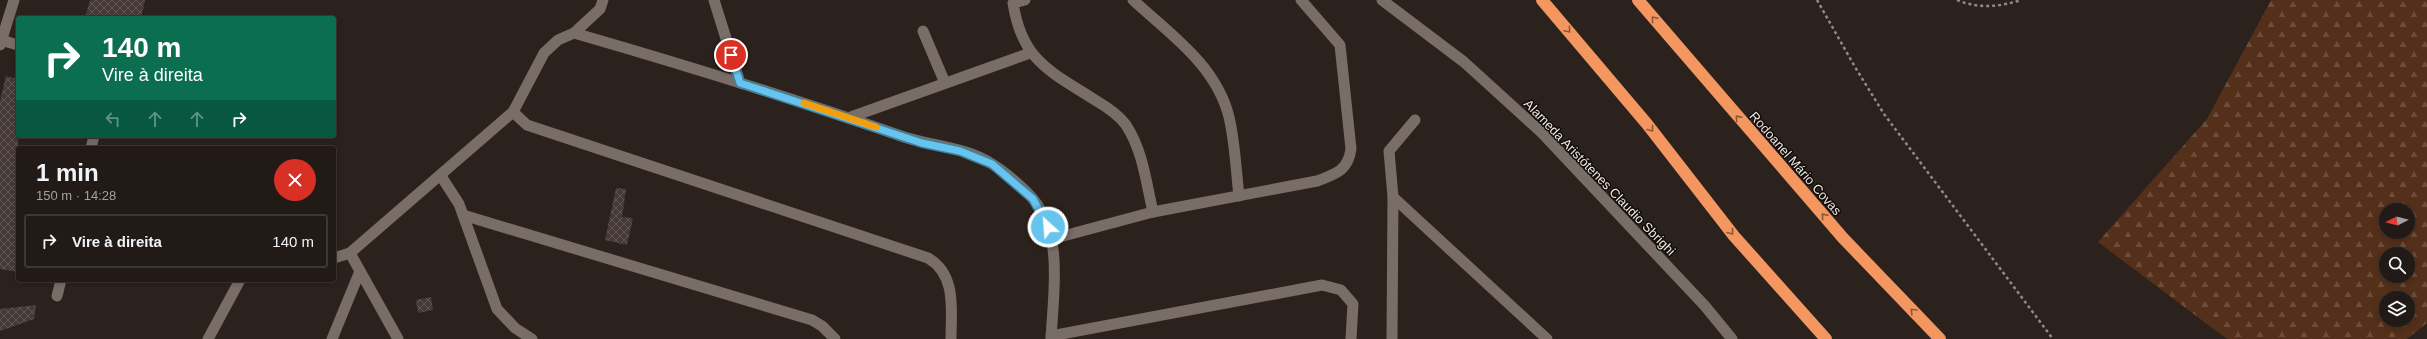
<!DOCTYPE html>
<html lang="pt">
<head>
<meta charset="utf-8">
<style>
  :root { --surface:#211a16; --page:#2d2723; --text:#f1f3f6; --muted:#a2a1a1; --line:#3e3835 }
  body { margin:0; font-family:Arial,sans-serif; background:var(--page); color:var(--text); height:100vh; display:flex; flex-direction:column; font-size:15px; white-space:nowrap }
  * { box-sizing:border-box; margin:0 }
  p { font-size:13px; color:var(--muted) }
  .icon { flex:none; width:22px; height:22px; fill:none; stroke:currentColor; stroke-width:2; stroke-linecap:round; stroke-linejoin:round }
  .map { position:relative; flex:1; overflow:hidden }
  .details { position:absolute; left:16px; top:146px; width:320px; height:136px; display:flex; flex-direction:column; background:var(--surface); border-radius:4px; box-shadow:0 2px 6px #0003,0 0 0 1px var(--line) }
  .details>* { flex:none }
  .hud { position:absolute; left:16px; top:16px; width:320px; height:122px; border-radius:4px; box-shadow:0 2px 6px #0003,0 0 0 1px var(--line); background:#0b6e4f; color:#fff; overflow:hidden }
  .needle { width:26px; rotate:264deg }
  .buttons { position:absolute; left:2379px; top:203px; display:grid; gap:8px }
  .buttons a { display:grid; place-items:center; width:36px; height:36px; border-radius:50%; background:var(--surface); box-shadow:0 2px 6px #0003,0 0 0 1px var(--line); font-size:20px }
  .pin { position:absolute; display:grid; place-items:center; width:34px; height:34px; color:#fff; margin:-17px; border:2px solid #fff; border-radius:50%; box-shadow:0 1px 4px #0007 }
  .me { position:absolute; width:44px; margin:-22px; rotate:334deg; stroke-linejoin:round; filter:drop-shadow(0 0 3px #0008) }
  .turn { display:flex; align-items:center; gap:14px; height:84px; padding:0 20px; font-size:18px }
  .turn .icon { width:52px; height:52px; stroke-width:2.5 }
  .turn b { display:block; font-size:28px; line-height:34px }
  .lanes { display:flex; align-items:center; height:38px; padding:0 20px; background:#0003; justify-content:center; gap:20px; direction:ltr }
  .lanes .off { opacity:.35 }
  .round { display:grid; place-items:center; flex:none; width:42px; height:42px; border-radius:21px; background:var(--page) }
  .headline { display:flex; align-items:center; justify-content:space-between; height:68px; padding:0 20px }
  h1 { font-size:24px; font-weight:600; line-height:30px }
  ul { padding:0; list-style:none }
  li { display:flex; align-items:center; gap:12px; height:54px; margin:0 8px 6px; padding:0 12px; border:2px solid var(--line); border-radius:4px }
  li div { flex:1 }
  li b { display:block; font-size:15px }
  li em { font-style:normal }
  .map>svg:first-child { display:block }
</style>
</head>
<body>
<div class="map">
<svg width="2427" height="339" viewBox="0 0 2427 339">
  <defs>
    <pattern id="forest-firs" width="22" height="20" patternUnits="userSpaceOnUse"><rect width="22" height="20" fill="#542f19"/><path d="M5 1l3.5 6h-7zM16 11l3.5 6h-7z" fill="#6d4d3a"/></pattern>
    <pattern id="building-cross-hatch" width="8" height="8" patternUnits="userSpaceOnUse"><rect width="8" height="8" fill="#453a35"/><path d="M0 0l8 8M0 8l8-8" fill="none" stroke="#605652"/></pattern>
  </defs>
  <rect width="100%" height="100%" fill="#2c221d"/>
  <!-- forest -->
  <path fill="url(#forest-firs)" fill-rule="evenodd" d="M2271,0H2427V323L2407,339H2227L2098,242L2207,119ZM2386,210H2408V232H2386ZM2386,254H2408V276H2386ZM2386,298H2408V320H2386Z"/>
  <!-- building -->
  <g fill="url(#building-cross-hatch)">
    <polygon points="90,0 145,0 141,18 85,18"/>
    <polygon points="6,76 18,79 18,272 0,269 0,101"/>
    <polygon points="616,188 626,189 622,217 633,218 627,245 605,240"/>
    <polygon points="431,297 433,310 418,313 416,300"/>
    <polygon points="36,305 34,319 0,331 0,309"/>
  </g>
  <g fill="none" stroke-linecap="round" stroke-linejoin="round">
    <!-- path -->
    <g stroke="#928a85" stroke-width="2.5" stroke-dasharray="3 3" stroke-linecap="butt">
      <polyline points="1817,0 1855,67 1884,114 2053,339"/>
      <path d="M1957,0C1979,9 1999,7 2021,0"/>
    </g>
    <!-- minor -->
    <g stroke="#796d67" stroke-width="11">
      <polyline points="714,0 740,83"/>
      <path d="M1025,0L1013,3C1022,61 1050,71 1095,100C1107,107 1118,114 1126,125C1143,151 1146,182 1153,212"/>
      <path d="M1133,0C1170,34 1216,65 1229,117C1235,142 1236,170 1239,196"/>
      <polyline points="1382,0 1464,62 1542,133 1705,306 1732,339"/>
      <polyline points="923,31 945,83"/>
      <path d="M574,33C685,65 795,99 904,137C932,146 966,147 992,164C1004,171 1025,189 1033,199C1064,236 1053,295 1051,339"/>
      <polyline points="1,40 18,45"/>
      <polyline points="0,45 14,0"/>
      <path d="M513,112L527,125L928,258C957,275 951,310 951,339"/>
      <polyline points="848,118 1030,53"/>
      <polyline points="91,148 94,136"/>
      <polyline points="441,176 459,204 497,309 515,328 532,339"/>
      <polyline points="1393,197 1547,339"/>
      <polyline points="463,215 812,320 822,326 835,339"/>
      <path d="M1052,239L1153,212L1317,181C1335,174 1348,171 1351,149L1340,45L1301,0"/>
      <polyline points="350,253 398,339"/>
      <polyline points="334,258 350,253 513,112 544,53 558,40 574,33 600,9 603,0"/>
      <polyline points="57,296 61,280"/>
      <polyline points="1051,336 1322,285 1341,290 1353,304 1351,339"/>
      <polyline points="208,339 240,280"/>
      <polyline points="332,339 360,271"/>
      <polyline points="1392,339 1393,197 1389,151 1415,120"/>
    </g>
    <!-- motorway -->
    <g stroke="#f39660" stroke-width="12">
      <polyline points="1542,0 1647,124 1734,236 1826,339"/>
      <polyline points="1638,0 1843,238 1940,339"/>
    </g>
  </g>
  <!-- one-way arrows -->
  <defs><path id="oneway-chevron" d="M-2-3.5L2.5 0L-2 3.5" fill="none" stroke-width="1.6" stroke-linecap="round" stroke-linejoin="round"/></defs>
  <g stroke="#8d5839">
    <use href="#oneway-chevron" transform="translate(1654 19) rotate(-130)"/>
    <use href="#oneway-chevron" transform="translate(1568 30) rotate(50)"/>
    <use href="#oneway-chevron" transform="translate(1738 118) rotate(-131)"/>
    <use href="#oneway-chevron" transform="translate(1651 129) rotate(52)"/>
    <use href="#oneway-chevron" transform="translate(1824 216) rotate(-131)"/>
    <use href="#oneway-chevron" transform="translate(1731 232) rotate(52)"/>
    <use href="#oneway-chevron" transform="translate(1913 311) rotate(-134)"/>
  </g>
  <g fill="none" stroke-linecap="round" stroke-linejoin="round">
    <!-- route casing -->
    <g stroke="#427f9b" stroke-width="10">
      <polyline id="route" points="731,55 740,83 922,143 960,151 992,164 1033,199 1048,227"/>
    </g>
    <!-- route -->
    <use href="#route" stroke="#66c4ef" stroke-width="7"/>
    <!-- slow -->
    <polyline stroke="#f59e0b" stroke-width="7" points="804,103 876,127"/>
  </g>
  <g text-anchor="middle" stroke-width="3" stroke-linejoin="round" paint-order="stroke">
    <!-- street labels -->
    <g font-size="13" fill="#efe8e4" stroke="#110c0a">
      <text transform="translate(1796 163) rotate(49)" y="5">Rodoanel Mário Covas</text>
      <text transform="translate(1600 177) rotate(46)" y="5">Alameda Aristótenes Claudio Sbrighi</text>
    </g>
  </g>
</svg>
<div class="buttons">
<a><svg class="needle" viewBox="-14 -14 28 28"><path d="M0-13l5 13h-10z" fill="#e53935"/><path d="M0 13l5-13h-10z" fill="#a2a1a1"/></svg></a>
<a><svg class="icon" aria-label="search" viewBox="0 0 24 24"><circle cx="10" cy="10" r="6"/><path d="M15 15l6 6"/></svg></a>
<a><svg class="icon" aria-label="layers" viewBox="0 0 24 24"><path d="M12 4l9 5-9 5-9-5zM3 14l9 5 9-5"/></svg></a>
</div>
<div class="pin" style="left:731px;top:55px;background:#d93025"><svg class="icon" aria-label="arrive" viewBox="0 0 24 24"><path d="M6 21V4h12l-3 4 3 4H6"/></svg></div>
<svg class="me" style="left:1048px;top:227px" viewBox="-20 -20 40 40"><circle r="17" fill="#66c4ef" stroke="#fff" stroke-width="3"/><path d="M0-11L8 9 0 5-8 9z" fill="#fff"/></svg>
<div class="hud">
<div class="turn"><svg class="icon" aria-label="right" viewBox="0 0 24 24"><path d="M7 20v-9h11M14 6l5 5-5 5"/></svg><div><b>140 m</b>Vire à direita</div></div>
<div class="lanes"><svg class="icon off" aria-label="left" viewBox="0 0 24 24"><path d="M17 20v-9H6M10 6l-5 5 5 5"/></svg><svg class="icon off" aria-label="ahead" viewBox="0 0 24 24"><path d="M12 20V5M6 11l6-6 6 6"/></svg><svg class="icon off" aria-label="ahead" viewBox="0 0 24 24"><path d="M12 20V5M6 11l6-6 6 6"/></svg><svg class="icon" aria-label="right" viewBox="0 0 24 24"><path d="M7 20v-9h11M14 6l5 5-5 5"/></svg></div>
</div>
<section class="details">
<div class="headline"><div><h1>1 min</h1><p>150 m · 14:28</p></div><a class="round" style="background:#d93025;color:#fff"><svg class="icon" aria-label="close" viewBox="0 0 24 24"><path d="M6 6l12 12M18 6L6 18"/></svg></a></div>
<ul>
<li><svg class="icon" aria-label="right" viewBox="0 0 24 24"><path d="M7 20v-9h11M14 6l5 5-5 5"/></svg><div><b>Vire à direita</b></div><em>140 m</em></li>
</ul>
</section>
</div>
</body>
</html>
